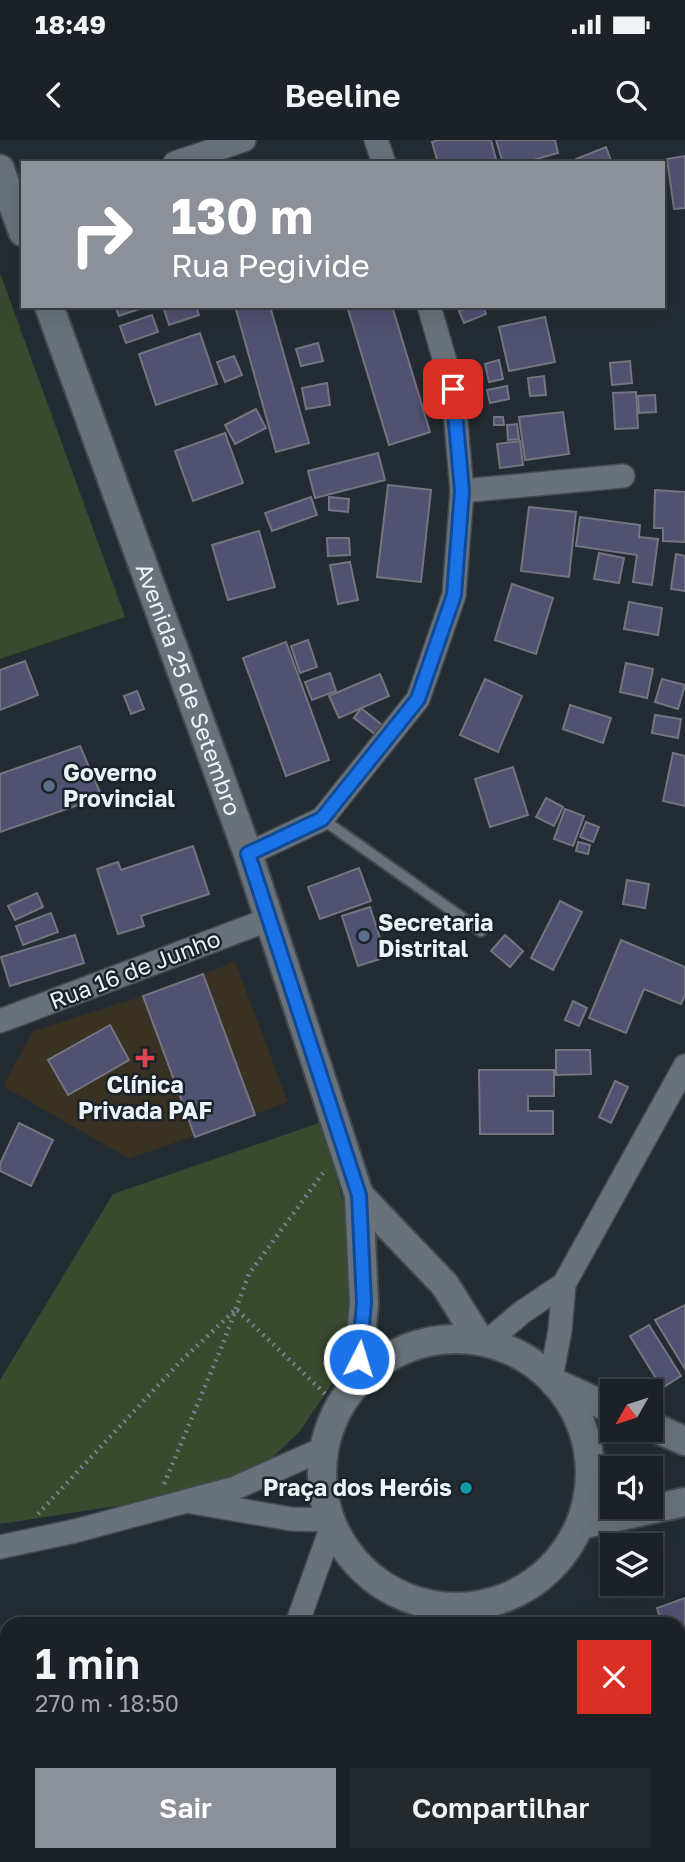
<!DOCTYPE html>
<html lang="pt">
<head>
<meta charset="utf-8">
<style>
  :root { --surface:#1b2126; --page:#24292e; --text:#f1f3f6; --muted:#a0a3a7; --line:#393e43; --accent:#8c9099 }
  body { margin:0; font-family:"Golos Text",sans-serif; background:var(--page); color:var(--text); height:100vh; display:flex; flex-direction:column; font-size:26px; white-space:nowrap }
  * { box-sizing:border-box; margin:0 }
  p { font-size:23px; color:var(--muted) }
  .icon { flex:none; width:38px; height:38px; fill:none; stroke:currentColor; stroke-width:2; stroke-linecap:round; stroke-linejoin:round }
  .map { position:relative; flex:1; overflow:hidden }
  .panel { position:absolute; left:0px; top:1477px; width:686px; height:245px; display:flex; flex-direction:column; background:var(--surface); border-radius:21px 21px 0 0; box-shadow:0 7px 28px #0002,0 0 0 2px var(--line) }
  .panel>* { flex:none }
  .top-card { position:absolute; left:21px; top:21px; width:644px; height:147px; border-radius:0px; box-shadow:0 7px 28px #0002,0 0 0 2px var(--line); background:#8c9099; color:#fff; overflow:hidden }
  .needle { width:46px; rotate:231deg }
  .buttons { position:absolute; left:600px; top:1239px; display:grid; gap:14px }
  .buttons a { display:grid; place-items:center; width:63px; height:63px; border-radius:0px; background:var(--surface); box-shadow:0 7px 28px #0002,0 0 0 2px var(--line); font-size:35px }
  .pin { position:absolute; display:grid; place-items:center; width:60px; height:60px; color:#fff; margin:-30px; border-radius:14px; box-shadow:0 4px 10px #0006 }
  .me { position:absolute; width:77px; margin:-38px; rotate:5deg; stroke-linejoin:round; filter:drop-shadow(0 0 5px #0008) }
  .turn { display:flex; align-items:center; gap:24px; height:147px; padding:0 35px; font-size:32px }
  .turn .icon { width:91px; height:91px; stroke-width:2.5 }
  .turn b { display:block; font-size:49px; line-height:60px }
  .round { display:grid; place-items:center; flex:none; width:74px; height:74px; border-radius:0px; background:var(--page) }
  .headline { display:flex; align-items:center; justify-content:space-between; height:119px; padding:0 35px }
  h1 { font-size:42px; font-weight:600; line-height:52px }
  .action { display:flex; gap:14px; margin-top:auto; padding:14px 35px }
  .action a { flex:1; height:80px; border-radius:0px; background:var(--accent); color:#fff; font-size:28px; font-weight:600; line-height:80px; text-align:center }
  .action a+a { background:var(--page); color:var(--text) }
  .status { display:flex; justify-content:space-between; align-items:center; height:49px; padding:0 35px; background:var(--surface); direction:ltr }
  .status svg { height:19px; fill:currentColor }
  header { display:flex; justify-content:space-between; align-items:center; height:91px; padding:0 35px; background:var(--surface); font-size:32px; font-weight:600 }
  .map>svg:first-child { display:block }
</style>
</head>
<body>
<div class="status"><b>18:49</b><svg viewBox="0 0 49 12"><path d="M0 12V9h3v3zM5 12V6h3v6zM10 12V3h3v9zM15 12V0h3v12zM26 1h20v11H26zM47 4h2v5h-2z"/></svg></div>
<header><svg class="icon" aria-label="back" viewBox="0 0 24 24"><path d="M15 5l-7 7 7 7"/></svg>Beeline<svg class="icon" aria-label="search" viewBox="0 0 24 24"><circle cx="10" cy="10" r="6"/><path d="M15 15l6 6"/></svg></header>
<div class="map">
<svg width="685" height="1722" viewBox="0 0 685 1722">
  <rect width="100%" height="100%" fill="#242c33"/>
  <!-- medical -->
  <polygon fill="#393121" points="235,822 288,962 129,1019 3,946 33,891 143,856"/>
  <!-- green -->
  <g fill="#3a4a2f">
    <polygon points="0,133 125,477 0,519"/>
    <polygon points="319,983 334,1028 360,1125 354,1185 340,1232 300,1291 253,1336 148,1361 0,1384 0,1240 113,1054"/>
  </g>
  <!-- building -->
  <g fill="#515171" stroke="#747580" stroke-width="2">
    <polygon points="439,0 491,0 497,23 438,23 432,2"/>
    <polygon points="496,0 555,0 558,13 522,23 503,23"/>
    <polygon points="606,7 612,23 577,23 576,19"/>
    <polygon points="685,16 685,68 674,69 667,19"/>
    <polygon points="115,166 148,166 119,176"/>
    <polygon points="163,166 196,166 199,175 169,185"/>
    <polygon points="235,166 270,166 309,303 276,312"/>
    <polygon points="347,166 392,166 430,292 389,305"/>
    <polygon points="472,166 483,166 486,174 464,183 459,171"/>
    <polygon points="152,175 158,192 126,203 120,186"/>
    <polygon points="545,177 555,222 509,231 499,187"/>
    <polygon points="200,193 217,244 156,265 139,214"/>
    <polygon points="318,203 323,221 301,226 296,209"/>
    <polygon points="234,216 242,235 225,242 217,222"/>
    <polygon points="499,220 503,239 489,242 485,224"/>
    <polygon points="630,221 632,243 612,245 610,223"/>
    <polygon points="544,236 546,255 530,256 528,238"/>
    <polygon points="327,243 330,265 306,269 302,248"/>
    <polygon points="507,246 509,259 490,263 487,250"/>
    <polygon points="636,252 638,288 615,289 613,253"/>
    <polygon points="655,255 656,272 639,273 638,256"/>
    <polygon points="256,269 266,288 235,304 225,285"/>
    <polygon points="563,272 569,314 525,320 519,277"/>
    <polygon points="494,277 503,277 504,285 494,285"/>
    <polygon points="517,284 519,299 508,300 507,285"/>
    <polygon points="225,293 243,343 193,361 175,311"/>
    <polygon points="520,301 523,325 500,328 497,304"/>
    <polygon points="378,313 385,340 315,358 308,331"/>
    <polygon points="388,345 431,350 421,442 377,437"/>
    <polygon points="655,350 685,352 685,402 663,401 663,388 654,388"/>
    <polygon points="311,357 317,375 272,391 265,373"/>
    <polygon points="329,357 349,359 348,372 329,370"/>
    <polygon points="529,367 576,372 569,437 521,431"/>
    <polygon points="580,377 640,385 639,397 658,399 652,445 633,442 637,415 576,406"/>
    <polygon points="259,391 275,447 228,460 212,405"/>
    <polygon points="327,398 349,398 350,415 328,416"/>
    <polygon points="599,413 624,418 619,443 594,439"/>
    <polygon points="676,414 685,416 685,451 671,449"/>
    <polygon points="350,422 358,460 338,464 330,425"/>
    <polygon points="512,444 553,458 536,514 495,500"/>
    <polygon points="629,462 662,468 658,495 624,489"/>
    <polygon points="308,500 317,527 300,533 291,506"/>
    <polygon points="286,502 329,620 286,636 243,518"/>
    <polygon points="25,521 38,555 0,570 0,530"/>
    <polygon points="626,523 653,529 647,558 620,552"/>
    <polygon points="330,533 336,551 312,560 305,542"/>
    <polygon points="380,534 389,556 339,578 329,556"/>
    <polygon points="485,539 522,556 498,612 460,595"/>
    <polygon points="662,539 685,545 678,569 655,562"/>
    <polygon points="137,551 144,569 131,574 124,556"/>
    <polygon points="570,565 611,578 603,603 563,589"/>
    <polygon points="361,568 382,585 375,594 354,578"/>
    <polygon points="655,575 681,579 678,598 652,593"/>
    <polygon points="80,606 102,657 0,692 0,634"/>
    <polygon points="673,613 685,616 685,666 663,661"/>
    <polygon points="513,627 528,675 490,687 475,639"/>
    <polygon points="546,658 563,667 554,686 536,677"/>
    <polygon points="565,669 584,676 573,706 554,699"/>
    <polygon points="586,682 599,687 593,702 580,697"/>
    <polygon points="578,702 590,705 588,714 576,711"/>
    <polygon points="193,706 209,754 141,776 144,786 118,794 97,729 118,722 121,730"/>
    <polygon points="359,728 371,761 320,779 308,747"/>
    <polygon points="627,740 649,744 645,768 623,764"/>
    <polygon points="37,753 43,767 15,780 8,766"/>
    <polygon points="560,761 582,772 553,830 531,818"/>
    <polygon points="370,767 386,817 358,826 342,776"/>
    <polygon points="51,773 58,792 23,805 16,786"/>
    <polygon points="75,795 84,823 10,846 1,817"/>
    <polygon points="505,795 523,811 510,827 491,811"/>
    <polygon points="621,800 685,827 685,855 681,864 644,849 626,893 589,878"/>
    <polygon points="203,834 255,975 195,997 143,856"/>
    <polygon points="573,861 587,868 579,886 565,880"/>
    <polygon points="110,885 129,920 68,955 48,920"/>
    <polygon points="556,910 590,910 591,934 556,935"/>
    <polygon points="479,930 554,930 554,956 528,956 528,971 553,971 553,994 480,994"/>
    <polygon points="615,941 628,947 611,983 599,977"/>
    <polygon points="19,983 53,1000 31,1046 0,1031 0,1024"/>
    <polygon points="685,1165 685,1229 655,1180"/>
    <polygon points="649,1185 681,1236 662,1248 630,1196"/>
    <polygon points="685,1458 685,1526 679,1528 679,1484 662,1484 657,1468"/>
    <polygon points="81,1477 82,1484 43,1484"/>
    <polygon points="7,1491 7,1545 0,1547 0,1492"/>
    <polygon points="5,1587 7,1652 4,1653 0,1632 0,1588"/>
    <polygon points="174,1715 208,1715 206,1722 172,1722"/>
    <polygon points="277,1715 305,1715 305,1722 276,1722"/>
    <polygon points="313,1715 342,1715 340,1722 314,1722 311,1721"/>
    <polygon points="411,1715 432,1715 432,1721 410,1719"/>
    <polygon points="483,1715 494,1715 494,1722 482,1722"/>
    <rect x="522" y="1715" width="18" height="7"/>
    <rect x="551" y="1715" width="41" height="7"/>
  </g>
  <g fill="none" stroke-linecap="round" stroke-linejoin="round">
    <!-- service casing -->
    <g stroke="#43494f" stroke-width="14">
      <polyline id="service" points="322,679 481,791"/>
    </g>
    <!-- minor casing -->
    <g stroke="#43494f" stroke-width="26">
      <g id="minor">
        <polyline points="376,0 384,23"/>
        <polyline points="175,23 244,0"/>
        <polyline points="462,351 623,336"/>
        <polyline points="248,714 322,679 418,559 454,455 462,351 453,249 429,166"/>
        <polyline points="0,881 270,779"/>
        <polyline points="487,1202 521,1173 564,1144 685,926"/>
        <polyline points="551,1238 560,1190 564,1144"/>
        <polyline points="192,1362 291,1379 330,1380"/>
        <polyline points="0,1407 75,1391 235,1348 323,1309"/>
        <polyline points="297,1484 332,1386"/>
        <polyline points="679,1680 685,1686"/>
        <polyline points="216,1722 219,1715"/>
      </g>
    </g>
    <!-- tertiary casing -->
    <g stroke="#43494f" stroke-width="32">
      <g id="tertiary">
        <polyline points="0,29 23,92"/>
        <path id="s1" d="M49,166L248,714L359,1055L364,1163L357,1241"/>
        <polyline points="359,1055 445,1145 480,1201"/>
        <circle cx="456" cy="1333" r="134"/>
        <polyline points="555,1243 612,1269"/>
        <polyline points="651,1286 685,1301"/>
        <polyline points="580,1385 685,1362"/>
      </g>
    </g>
    <!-- path -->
    <g stroke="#7b8187" stroke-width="4.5" stroke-dasharray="2 5" stroke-linecap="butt">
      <polyline points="164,1344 222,1206 249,1134 323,1033"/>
      <polyline points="38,1374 180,1222 236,1169 338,1266"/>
    </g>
    <!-- service -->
    <use href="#service" stroke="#69727a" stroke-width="10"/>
    <!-- minor -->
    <use href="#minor" stroke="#69727a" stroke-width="23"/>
    <!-- tertiary -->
    <use href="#tertiary" stroke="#69727a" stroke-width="28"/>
  </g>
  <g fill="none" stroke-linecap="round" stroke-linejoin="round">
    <!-- route casing -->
    <g stroke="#114b97" stroke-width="18">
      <polyline id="route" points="359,1219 364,1163 359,1055 248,714 322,679 418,559 454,455 462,351 453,249"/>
    </g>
    <!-- route -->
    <use href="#route" stroke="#1a73e8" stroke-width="12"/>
  </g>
  <!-- markers -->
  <g fill="#5c6f8a" stroke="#1b2229" stroke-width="2.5">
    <circle cx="49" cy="646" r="7"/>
    <circle cx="364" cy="796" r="7"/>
  </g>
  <path fill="#e0444e" stroke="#1b2229" stroke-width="2.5" d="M141.5 907.5h7v7h7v7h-7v7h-7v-7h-7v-7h7z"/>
  <circle fill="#0f9aa8" stroke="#1b2229" stroke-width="2.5" cx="466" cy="1348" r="7"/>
  <g text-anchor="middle" stroke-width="5" stroke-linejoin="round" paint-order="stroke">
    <!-- street labels -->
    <g font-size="23" fill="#edf2f6" stroke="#1b2229">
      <text dy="8" stroke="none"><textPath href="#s1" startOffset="408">Avenida 25 de Setembro</textPath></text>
      <text transform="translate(135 830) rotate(-21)" y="8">Rua 16 de Junho</text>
    </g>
    <!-- poi labels -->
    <g font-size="23" font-weight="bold" fill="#edf2f6" stroke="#1b2229" text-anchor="start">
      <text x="63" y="641">Governo<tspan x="63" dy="26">Provincial</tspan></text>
      <text x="378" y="791">Secretaria<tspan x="378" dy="26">Distrital</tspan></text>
      <text x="145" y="953" text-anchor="middle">Clínica<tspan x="145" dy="26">Privada PAF</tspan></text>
      <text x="452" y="1356" text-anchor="end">Praça dos Heróis</text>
    </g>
  </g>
</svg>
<div class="buttons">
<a><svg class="needle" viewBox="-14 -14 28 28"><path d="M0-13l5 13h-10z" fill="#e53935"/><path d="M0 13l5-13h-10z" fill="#a0a3a7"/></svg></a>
<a><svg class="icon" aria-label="sound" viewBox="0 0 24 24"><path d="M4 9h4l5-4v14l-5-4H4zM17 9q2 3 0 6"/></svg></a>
<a><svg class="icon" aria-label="layers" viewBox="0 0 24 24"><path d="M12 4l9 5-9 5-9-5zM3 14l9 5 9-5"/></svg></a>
</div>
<div class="pin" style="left:453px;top:249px;background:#d93025"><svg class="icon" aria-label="arrive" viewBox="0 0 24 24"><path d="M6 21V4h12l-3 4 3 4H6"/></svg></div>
<svg class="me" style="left:359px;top:1219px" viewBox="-20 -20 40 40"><circle r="17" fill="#1a73e8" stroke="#fff" stroke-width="3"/><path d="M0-11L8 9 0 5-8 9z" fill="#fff"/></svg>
<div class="top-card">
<div class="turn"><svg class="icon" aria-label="right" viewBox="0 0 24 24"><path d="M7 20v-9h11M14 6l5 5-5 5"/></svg><div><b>130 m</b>Rua Pegivide</div></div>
</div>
<section class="panel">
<div class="headline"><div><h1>1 min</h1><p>270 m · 18:50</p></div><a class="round" style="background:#d93025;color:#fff"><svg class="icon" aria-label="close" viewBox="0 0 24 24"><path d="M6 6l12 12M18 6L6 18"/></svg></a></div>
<div class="action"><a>Sair</a><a>Compartilhar</a></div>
</section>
</div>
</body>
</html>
